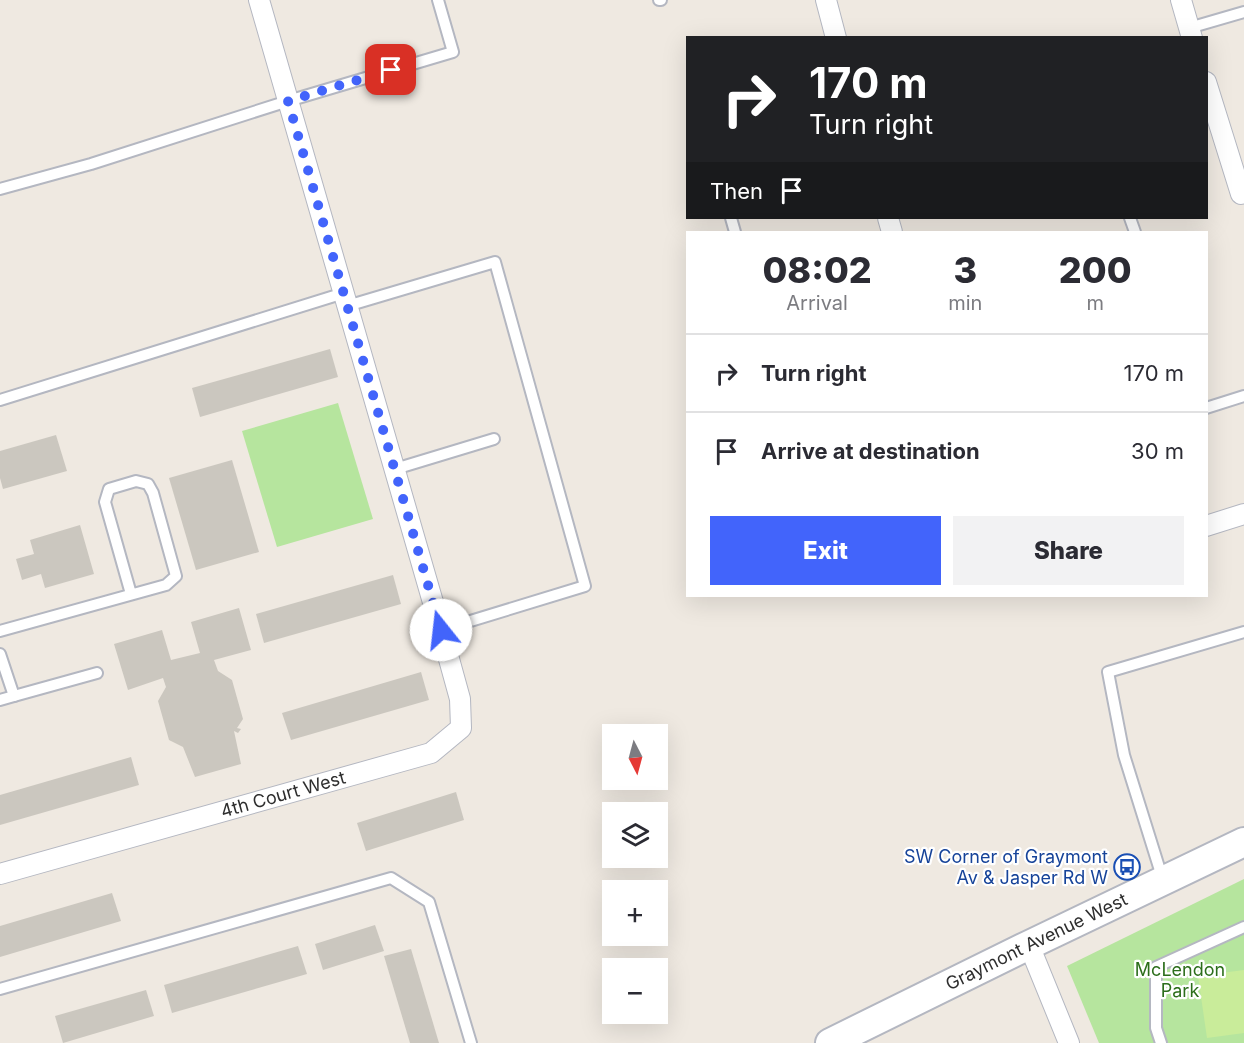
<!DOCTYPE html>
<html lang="en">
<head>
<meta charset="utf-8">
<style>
  :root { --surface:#fff; --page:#f2f2f3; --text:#2b2b33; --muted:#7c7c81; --line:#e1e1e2; --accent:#4264fb }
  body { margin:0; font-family:Inter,sans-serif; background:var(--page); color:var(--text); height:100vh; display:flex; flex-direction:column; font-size:22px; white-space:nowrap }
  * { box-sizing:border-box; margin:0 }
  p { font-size:20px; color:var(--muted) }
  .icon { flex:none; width:33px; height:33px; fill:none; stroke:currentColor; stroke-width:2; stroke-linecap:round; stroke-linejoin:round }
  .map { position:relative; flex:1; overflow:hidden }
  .panel { position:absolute; left:686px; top:231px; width:522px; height:366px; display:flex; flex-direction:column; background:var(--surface); border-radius:0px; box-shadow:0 6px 24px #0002 }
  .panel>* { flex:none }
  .guide { position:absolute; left:686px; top:36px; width:522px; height:183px; border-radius:0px; box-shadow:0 6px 24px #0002; background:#202124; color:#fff; overflow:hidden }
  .needle { width:39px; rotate:174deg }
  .controls { position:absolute; left:602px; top:724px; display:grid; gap:12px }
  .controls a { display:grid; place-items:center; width:66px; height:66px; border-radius:0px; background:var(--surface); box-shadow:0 6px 24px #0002; font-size:30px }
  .pin { position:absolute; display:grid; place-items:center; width:51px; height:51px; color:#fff; margin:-26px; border-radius:12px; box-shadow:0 3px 9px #0006 }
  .me { position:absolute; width:66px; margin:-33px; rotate:344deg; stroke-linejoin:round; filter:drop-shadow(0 0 4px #0008) }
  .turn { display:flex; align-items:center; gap:21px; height:126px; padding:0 24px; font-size:27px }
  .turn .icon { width:78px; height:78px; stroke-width:2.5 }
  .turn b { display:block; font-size:42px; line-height:51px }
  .then { display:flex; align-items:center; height:57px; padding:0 24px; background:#0003; gap:12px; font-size:22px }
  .eta { display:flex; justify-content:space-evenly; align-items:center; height:102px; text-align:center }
  .eta b { font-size:36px; font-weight:800; line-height:42px }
  .button { display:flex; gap:12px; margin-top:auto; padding:12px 24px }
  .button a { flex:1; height:69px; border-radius:0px; background:var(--accent); color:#fff; font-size:24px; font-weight:800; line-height:69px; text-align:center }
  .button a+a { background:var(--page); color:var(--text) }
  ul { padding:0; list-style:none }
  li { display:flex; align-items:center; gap:18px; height:78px; padding:0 24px; border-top:2px solid var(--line) }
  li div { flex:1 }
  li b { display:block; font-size:22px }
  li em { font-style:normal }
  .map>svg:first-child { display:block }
</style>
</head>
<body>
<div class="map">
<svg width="1244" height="1043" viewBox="0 0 1244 1043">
  <rect width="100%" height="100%" fill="#efe9e1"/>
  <!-- green -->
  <g fill="#b6e59e">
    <polygon points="338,403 373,519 277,547 242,431"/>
    <polygon points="1244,879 1244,1043 1099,1043 1067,966"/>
  </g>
  <!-- pitch -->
  <polygon fill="#c9ec9a" points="1244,970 1244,1033 1207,1038 1198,976"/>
  <!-- building -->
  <g fill="#cbc7bf">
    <polygon points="330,349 338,377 200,417 192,388"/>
    <polygon points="56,435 67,471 3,489 0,478 0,451"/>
    <polygon points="232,460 259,552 196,570 169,478"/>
    <polygon points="80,525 94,574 45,588 41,574 22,580 16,559 34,554 30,540"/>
    <polygon points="393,575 401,604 264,643 256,614"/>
    <polygon points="239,608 251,650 214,660 218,671 232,680 243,719 237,728 241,729 238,733 234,731 241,764 195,777 183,747 169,740 158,701 166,687 163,678 128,690 114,644 162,630 171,660 200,653 191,622"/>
    <polygon points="421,672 429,700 291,740 282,713"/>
    <polygon points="131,757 139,785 0,825 0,795"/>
    <polygon points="456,792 464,820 366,851 357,823"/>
    <polygon points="112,893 121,921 0,957 0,926"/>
    <polygon points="375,925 384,951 323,970 315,944"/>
    <polygon points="298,946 307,974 172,1013 164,985"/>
    <polygon points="411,949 439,1043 410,1043 384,956"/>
    <polygon points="146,990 154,1016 63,1043 55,1016"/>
  </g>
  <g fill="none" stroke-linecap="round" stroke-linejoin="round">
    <!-- lane casing -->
    <g stroke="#b4b7c1" stroke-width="14">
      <g id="lane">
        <polyline points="659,0 661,0"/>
        <polyline points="1189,28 1244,12"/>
        <polyline points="0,189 91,164 288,101 453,52 438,0"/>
        <polyline points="731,218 735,232"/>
        <polyline points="1130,218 1135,232"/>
        <polyline points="347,306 495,262 585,586 441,630"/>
        <polyline points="0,400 344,293"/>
        <polyline points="1206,408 1244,396"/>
        <polyline points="395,469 494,439"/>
        <polyline points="0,631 166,585 176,576 153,493 148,484 136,481 109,489 105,502 131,594"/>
        <polyline points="0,654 14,696 97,673"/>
        <polyline points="0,700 14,696"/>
        <polyline points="1163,880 1124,755 1108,672 1244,632"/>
        <polyline points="0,989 391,878 429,902 471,1043"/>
        <polyline points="1161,1043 1156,1028 1156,967 1244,927"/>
      </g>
    </g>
    <!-- street casing -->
    <g stroke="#b4b7c1" stroke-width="22">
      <g id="street">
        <polyline points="826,0 836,38"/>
        <polyline points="1181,0 1192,38"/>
        <polyline points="1206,82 1241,194 1244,193"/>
        <polyline points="888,218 892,232"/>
        <polyline points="1206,526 1244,514"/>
        <path id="s1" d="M0,874L431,753L461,728L460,699L441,630L259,0"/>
        <polyline points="1029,945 1069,1043"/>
      </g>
    </g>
    <!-- secondary casing -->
    <g stroke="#b4b7c1" stroke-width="32">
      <g id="secondary">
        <path id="s2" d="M830,1043L1029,945L1244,842"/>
      </g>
    </g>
    <!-- lane -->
    <use href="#lane" stroke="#fff" stroke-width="10"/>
    <!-- street -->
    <use href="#street" stroke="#fff" stroke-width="20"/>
    <!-- secondary -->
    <use href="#secondary" stroke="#fff" stroke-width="28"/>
  </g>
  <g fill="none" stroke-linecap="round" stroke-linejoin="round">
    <!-- route -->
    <polyline stroke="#4264fb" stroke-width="10" stroke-dasharray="0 18" points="391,70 288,101 441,630"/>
  </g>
  <!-- icons -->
  <defs>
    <g id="bus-ring" transform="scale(1.35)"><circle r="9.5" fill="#fff" stroke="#1a4fb4" stroke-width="1.5"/><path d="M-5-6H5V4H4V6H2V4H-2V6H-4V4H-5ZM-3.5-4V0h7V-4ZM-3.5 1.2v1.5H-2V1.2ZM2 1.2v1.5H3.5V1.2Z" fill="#1a4fb4"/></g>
  </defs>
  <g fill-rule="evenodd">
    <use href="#bus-ring" x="1127" y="867"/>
  </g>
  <g text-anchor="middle" stroke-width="4.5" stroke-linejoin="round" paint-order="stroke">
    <!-- street labels -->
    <g font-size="18" fill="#2e2e2e" stroke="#fff">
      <text dy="6" stroke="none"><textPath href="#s1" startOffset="294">4th Court West</textPath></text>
      <text dy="6" stroke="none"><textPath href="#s2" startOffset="230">Graymont Avenue West</textPath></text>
    </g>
    <!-- transit labels -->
    <g font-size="18" fill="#164399" stroke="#fff" text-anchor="end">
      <text x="1108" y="863">SW Corner of Graymont<tspan x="1108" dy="21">Av &amp; Jasper Rd W</tspan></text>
    </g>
    <!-- park labels -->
    <g font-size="18" fill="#2c6e1b" stroke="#fff">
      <text x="1180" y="976">McLendon<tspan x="1180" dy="21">Park</tspan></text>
    </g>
  </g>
</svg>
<div class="controls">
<a><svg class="needle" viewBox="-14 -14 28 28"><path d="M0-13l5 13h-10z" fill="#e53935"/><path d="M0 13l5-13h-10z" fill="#7c7c81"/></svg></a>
<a><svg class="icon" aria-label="layers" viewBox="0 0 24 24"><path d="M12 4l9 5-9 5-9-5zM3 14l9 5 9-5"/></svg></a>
<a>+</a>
<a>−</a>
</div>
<div class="pin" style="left:391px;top:70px;background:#d93025"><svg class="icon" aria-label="arrive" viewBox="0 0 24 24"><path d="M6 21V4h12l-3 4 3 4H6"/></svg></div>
<svg class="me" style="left:441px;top:630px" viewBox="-20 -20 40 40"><circle r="19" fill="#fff"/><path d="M0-13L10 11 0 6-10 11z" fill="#4264fb"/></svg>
<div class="guide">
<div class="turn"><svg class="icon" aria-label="right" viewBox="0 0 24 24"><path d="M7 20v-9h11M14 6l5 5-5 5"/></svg><div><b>170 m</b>Turn right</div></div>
<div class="then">Then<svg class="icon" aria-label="arrive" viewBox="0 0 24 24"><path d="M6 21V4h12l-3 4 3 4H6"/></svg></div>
</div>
<section class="panel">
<div class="eta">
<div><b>08:02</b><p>Arrival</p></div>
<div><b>3</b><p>min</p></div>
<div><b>200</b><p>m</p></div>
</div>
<ul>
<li><svg class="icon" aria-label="right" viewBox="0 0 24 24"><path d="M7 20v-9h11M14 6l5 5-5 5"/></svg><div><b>Turn right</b></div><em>170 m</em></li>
<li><svg class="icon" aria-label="arrive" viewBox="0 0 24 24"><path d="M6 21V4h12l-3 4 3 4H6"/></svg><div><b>Arrive at destination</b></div><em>30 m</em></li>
</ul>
<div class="button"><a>Exit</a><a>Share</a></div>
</section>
</div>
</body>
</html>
